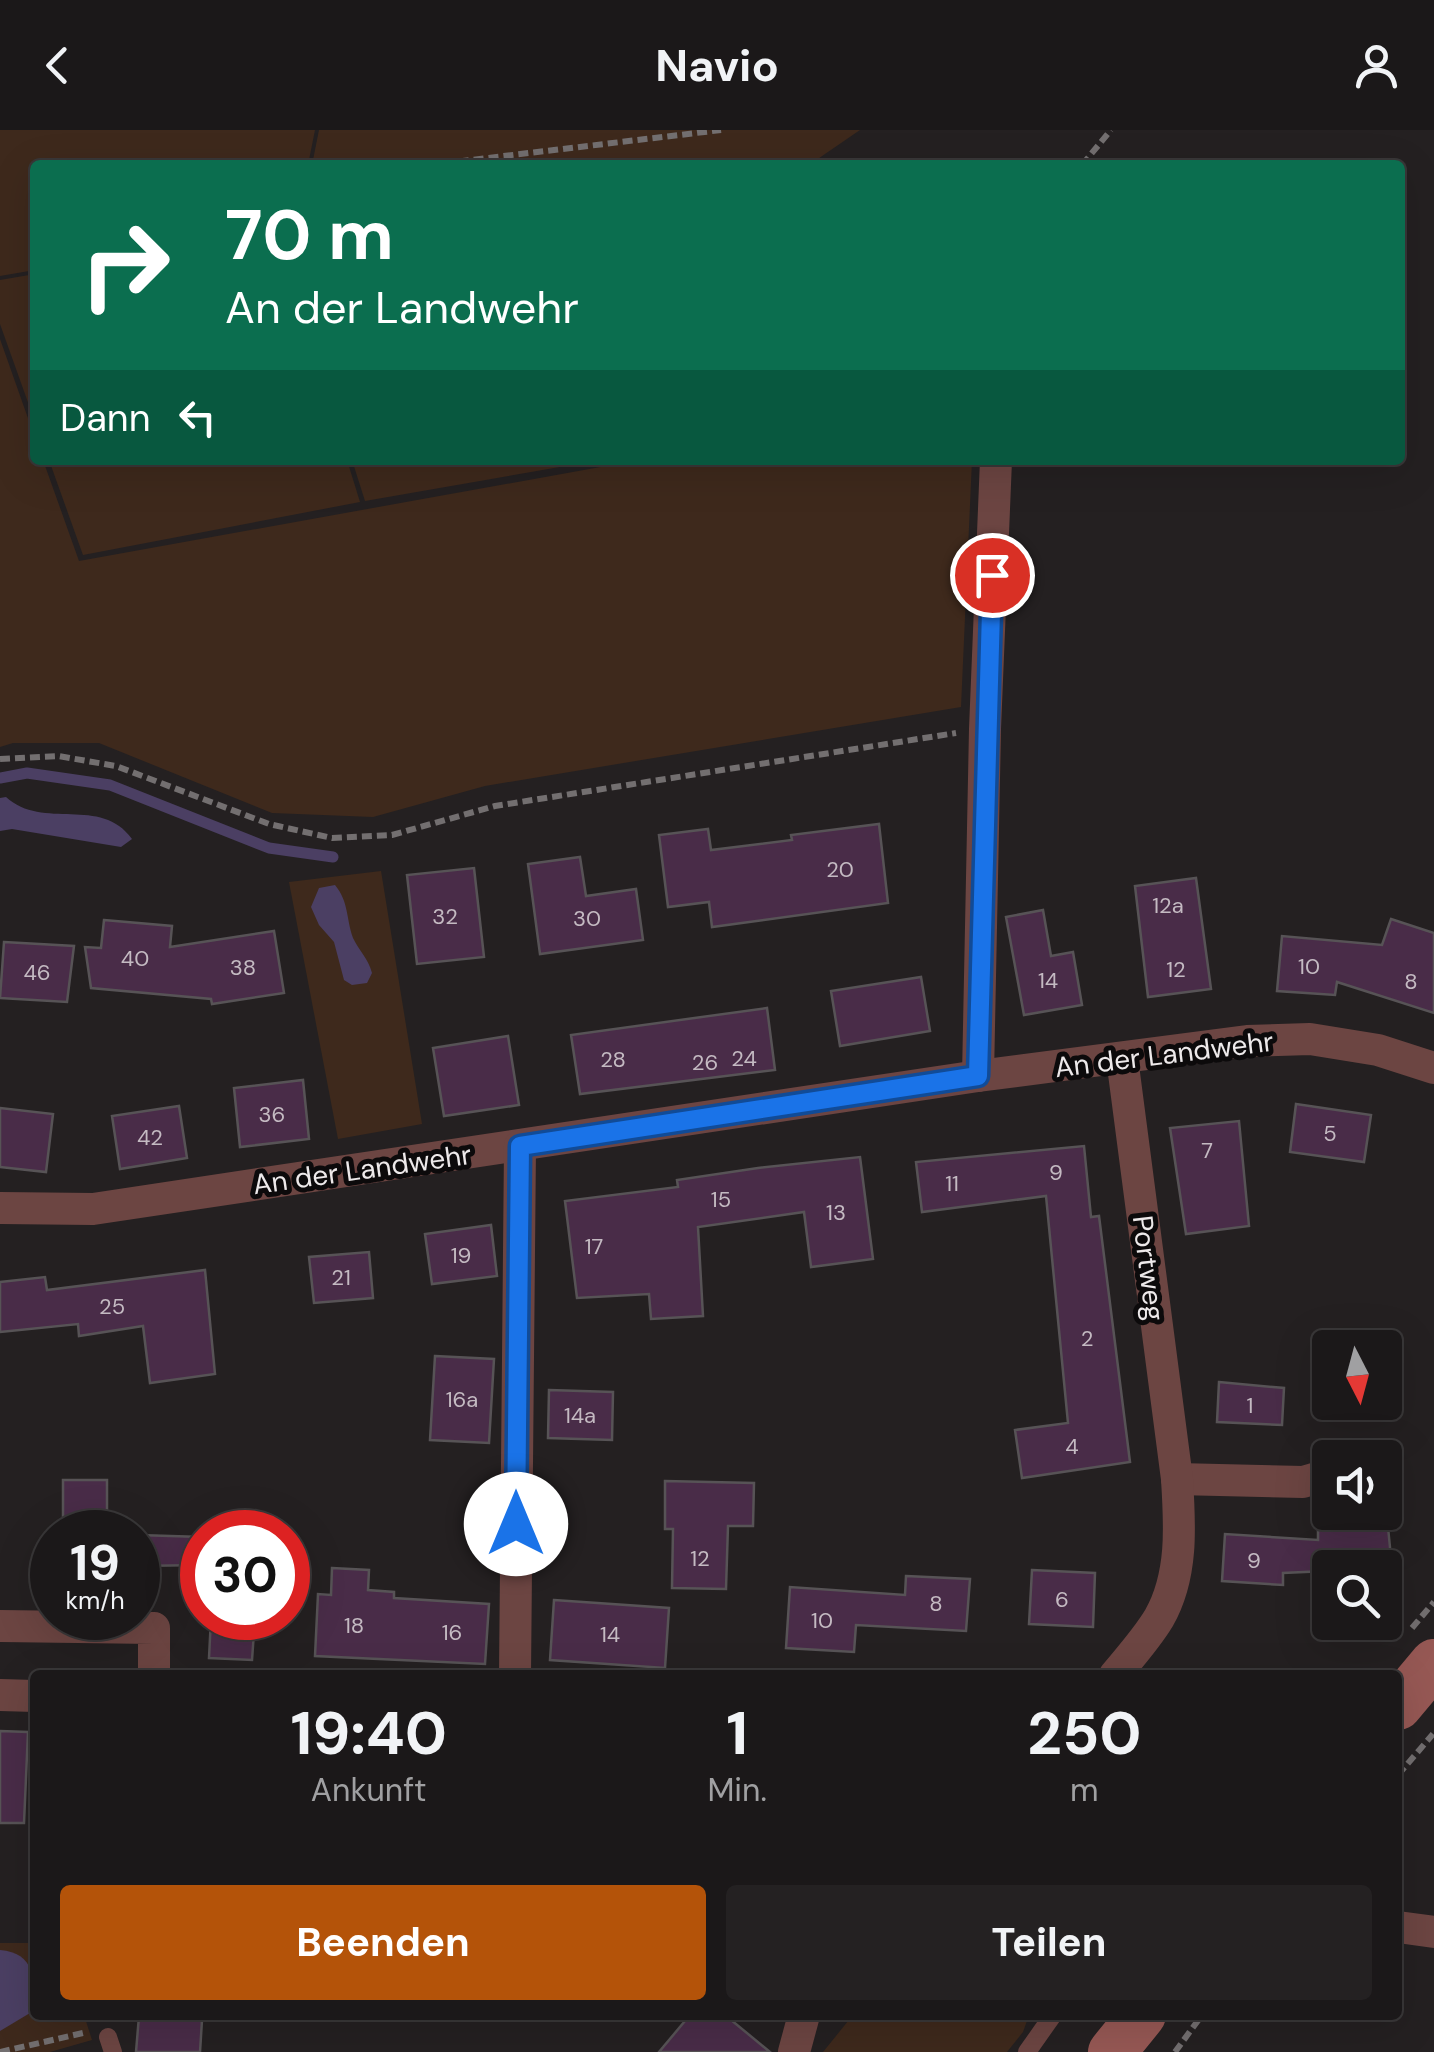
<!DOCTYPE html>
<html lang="de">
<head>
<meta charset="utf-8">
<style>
  :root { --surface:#1b1819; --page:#242122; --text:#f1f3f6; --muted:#a0a0a2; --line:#393738; --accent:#b45309 }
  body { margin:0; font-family:"DM Sans",sans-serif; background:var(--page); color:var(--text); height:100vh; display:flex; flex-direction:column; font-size:38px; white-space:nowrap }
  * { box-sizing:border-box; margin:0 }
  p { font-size:32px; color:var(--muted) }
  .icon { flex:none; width:55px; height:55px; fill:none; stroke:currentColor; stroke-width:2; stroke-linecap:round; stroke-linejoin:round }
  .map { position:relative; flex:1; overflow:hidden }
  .drawer { position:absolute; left:30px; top:1540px; width:1372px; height:350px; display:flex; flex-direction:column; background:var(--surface); border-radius:10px; box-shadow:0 10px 40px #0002,0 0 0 2px var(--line) }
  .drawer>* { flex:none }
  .guide { position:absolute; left:30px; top:30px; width:1375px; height:305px; border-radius:10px; box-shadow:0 10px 40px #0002,0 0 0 2px var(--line); background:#0b6e4f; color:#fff; overflow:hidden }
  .needle { width:65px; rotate:174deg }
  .buttons { position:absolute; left:1312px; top:1200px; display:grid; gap:20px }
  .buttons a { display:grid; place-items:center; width:90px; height:90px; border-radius:10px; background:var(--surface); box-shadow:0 10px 40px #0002,0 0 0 2px var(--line); font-size:50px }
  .speed { position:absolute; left:30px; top:1380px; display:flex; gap:20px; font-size:50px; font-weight:700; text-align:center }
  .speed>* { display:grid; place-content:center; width:130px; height:130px; border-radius:50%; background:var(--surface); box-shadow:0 10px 40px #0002,0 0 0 2px var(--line); line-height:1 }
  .speed small { font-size:25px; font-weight:400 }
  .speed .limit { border:15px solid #d22; background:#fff; color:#111 }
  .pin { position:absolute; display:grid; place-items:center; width:85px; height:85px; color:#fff; margin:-42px; border:5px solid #fff; border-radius:50%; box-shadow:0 2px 10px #0007 }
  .me { position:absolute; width:110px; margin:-55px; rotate:0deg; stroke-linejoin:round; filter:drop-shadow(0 0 8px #0008) }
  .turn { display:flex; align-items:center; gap:35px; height:210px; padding:0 30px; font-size:45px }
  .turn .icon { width:130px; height:130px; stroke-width:2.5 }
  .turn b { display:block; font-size:70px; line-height:85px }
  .then { display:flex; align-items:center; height:95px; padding:0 30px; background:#0003; gap:20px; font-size:38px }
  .eta { display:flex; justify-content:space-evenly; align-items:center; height:170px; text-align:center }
  .eta b { font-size:60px; font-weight:700; line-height:70px }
  .cta { display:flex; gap:20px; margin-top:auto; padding:20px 30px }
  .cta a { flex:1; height:115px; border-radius:10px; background:var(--accent); color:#fff; font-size:40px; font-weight:700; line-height:115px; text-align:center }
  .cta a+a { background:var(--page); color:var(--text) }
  header { display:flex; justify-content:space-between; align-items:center; height:130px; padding:0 30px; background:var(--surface); font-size:45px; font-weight:700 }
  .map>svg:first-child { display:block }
</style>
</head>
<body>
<header><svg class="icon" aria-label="back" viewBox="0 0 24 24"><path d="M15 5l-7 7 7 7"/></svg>Navio<svg class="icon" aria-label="person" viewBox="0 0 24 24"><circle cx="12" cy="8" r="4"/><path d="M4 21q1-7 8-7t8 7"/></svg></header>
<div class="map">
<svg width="1434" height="1922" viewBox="0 0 1434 1922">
  <rect width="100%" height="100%" fill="#242021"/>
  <!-- green -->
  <g fill="#3e291c">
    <polygon points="0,0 315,0 308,35 35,35 35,140 0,146"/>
    <polygon points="319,0 860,0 809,35 312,35"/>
    <polygon points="35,144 35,292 0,194 0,150"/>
    <polygon points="0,209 35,308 35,330 43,330 79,431 639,330 972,330 961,577 485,656 373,687 272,683 99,613 13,613 0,617"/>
    <polygon points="49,330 347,330 360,372 83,425"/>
    <polygon points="352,330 600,330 365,371"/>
    <polygon points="381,741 422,994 338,1009 289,752"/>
    <polygon points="0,1813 35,1813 35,1885 84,1885 92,1910 50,1922 0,1922"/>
    <polygon points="853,1885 1029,1885 1023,1902 1007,1922 823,1922"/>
  </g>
  <!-- water -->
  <g fill="#4b3f63">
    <path d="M6,667C43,701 101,665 132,709L121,717L12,699L0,701V668Z"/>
    <path d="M335,755C349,772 346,788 353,808C359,821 368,828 372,843L367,853L352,855L344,850L334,812L319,795L311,777L319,758Z"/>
    <path d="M0,1820C35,1823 35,1849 35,1880L0,1901Z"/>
  </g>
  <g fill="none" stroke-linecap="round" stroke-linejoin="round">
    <!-- stream -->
    <polyline stroke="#4b3f63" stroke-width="11" points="0,648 27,643 110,655 269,718 333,727"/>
  </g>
  <!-- building -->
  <g fill="#492c48" stroke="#575356" stroke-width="2.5">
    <polygon points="879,694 888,773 712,797 709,772 668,777 659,705 708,699 711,720 792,710 791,705"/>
    <polygon points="580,727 586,766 636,759 643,810 540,824 528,734"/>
    <polygon points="474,738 484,827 417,834 407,745"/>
    <polygon points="1196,748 1211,859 1148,867 1135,756"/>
    <polygon points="1043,780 1051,826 1073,822 1082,875 1024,885 1006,787"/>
    <polygon points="1391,789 1434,803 1434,883 1337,852 1335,865 1277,861 1282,806 1382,815"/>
    <polygon points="104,790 172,796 170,817 274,801 284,863 212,874 211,869 91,858 85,817 101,818"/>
    <polygon points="4,812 74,816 67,872 0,868"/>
    <polygon points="921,847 930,901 840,916 831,861"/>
    <polygon points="767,878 775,940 580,964 571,905"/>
    <polygon points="508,906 519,975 444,986 433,918"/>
    <polygon points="303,950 309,1009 240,1017 234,958"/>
    <polygon points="1296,974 1371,985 1364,1032 1290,1022"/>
    <polygon points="179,976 187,1028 120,1039 112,986"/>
    <polygon points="0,978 53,984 46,1042 0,1037"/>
    <polygon points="1239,991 1249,1096 1186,1104 1170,998"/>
    <polygon points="1084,1016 1091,1087 1099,1086 1130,1332 1022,1348 1015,1300 1068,1293 1046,1066 922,1082 916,1032"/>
    <polygon points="860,1027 873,1129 811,1137 804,1082 698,1097 703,1186 651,1189 649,1164 577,1168 565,1071 678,1057 677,1050 758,1038"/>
    <polygon points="491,1095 497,1146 432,1154 425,1104"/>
    <polygon points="369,1122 373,1168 314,1173 309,1127"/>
    <polygon points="205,1140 215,1244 150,1253 143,1196 79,1206 78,1194 0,1202 0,1152 45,1147 47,1160"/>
    <polygon points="435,1226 494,1229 489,1313 430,1310"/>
    <polygon points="1219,1252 1284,1258 1282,1295 1217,1292"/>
    <polygon points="549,1260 613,1262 612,1310 548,1308"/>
    <rect x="63" y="1350" width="44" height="52"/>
    <polygon points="665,1351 754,1353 753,1396 728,1396 726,1459 672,1458 673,1399 665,1399"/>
    <polygon points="1318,1396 1388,1397 1392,1438 1283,1443 1283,1455 1222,1451 1225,1404 1318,1410"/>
    <polygon points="138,1405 202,1407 202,1435 138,1436"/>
    <polygon points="332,1438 369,1440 368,1460 394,1462 394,1468 489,1474 485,1534 315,1526 318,1464 331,1465"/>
    <polygon points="1032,1440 1095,1443 1093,1497 1029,1494"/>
    <polygon points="906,1446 970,1449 966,1501 856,1495 854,1522 786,1518 790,1457 905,1465"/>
    <polygon points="554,1470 669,1478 665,1538 550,1530"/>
    <polygon points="211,1488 255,1488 252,1530 209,1528"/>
    <polygon points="0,1601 28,1602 24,1693 0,1693"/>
    <polygon points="690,1885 725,1885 770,1922 659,1922"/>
    <polygon points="139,1886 202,1890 200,1922 136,1922"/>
  </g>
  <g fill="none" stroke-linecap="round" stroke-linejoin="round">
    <!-- path -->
    <g stroke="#736f70" stroke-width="6" stroke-dasharray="10 5" stroke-linecap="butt">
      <polyline points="429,35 721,0"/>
      <polyline points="1082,35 1111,0"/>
      <polyline points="0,629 58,626 116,636 269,694 332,708 392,705 495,676 956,603"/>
      <polyline points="1412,1498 1434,1472"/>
      <polyline points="1398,1645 1433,1604"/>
      <polyline points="0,1922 83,1903"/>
      <polyline points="1175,1922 1202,1885"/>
    </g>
    <!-- lane -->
    <g stroke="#6c4542" stroke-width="18">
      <polyline points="108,1907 113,1922"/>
      <polyline points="1027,1922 1053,1885"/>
    </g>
    <!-- street -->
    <g stroke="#6c4542" stroke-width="32">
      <polyline points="978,946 985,599 996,330"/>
      <polyline points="0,1078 93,1079 978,946 1247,911 1310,909 1378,920 1434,938"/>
      <polyline points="1177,1349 1303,1352 1330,1344"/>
      <polyline points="0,1496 154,1498 154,1545"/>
      <polyline points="515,1545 520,1016"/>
      <path d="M1115,1545C1130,1527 1147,1508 1159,1488C1183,1446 1180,1396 1177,1349L1122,928"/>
      <polyline points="0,1565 35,1566"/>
      <polyline points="1398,1797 1434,1802"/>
      <polyline points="794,1922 804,1885"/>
    </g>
    <!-- secondary -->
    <g stroke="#965854" stroke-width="48">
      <polyline points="1398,1576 1434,1533"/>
      <polyline points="1112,1922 1142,1885"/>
    </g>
  </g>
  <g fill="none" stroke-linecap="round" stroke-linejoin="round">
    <!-- route casing -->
    <g stroke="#114b97" stroke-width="25">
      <polyline id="route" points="516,1394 520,1016 978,946 992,445"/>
    </g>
    <!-- route -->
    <use href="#route" stroke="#1a73e8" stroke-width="18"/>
  </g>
  <g text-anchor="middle" stroke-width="10" stroke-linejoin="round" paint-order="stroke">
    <!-- number labels -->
    <g font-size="22" fill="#c4bac2">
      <text x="840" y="747">20</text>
      <text x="1168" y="783">12a</text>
      <text x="445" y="794">32</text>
      <text x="587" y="796">30</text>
      <text x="135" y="836">40</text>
      <text x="1309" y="844">10</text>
      <text x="243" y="845">38</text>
      <text x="1176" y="847">12</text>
      <text x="37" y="850">46</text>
      <text x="1048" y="858">14</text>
      <text x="1411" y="859">8</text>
      <text x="744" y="936">24</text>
      <text x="613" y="937">28</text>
      <text x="705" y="940">26</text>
      <text x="272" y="992">36</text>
      <text x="1330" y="1011">5</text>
      <text x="150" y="1015">42</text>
      <text x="1207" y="1028">7</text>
      <text x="1056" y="1050">9</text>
      <text x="952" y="1061">11</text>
      <text x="721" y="1077">15</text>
      <text x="836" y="1090">13</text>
      <text x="594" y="1124">17</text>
      <text x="461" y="1133">19</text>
      <text x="341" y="1155">21</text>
      <text x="112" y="1184">25</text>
      <text x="1087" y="1216">2</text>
      <text x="462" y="1277">16a</text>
      <text x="1250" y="1283">1</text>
      <text x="580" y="1293">14a</text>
      <text x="1072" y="1324">4</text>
      <text x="700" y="1436">12</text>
      <text x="1254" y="1438">9</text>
      <text x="1062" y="1477">6</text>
      <text x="936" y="1481">8</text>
      <text x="822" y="1498">10</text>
      <text x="354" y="1503">18</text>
      <text x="452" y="1510">16</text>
      <text x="610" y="1512">14</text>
    </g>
    <!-- street labels -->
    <g font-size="28" fill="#ede9ea" stroke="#0c0a0b">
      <text transform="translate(1164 924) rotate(-7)" y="10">An der Landwehr</text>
      <text transform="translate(362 1039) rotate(-8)" y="10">An der Landwehr</text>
      <text transform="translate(1149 1138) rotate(83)" y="10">Portweg</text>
    </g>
  </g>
</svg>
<div class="buttons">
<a><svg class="needle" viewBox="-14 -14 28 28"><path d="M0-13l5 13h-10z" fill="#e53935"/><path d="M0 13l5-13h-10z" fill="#a0a0a2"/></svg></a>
<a><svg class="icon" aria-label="sound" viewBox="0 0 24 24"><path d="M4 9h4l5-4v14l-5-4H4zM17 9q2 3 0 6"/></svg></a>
<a><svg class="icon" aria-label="search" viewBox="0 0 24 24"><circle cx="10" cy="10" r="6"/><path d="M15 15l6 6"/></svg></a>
</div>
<div class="speed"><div>19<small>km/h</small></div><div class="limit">30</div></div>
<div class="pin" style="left:992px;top:445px;background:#d93025"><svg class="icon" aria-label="arrive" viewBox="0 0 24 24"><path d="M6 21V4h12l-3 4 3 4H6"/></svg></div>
<svg class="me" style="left:516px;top:1394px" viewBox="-20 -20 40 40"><circle r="19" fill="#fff"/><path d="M0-13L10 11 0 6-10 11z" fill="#1a73e8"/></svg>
<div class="guide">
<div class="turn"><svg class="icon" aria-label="right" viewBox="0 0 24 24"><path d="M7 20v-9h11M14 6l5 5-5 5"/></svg><div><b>70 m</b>An der Landwehr</div></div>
<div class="then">Dann<svg class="icon" aria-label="left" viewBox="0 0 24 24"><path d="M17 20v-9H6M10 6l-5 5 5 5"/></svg></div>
</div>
<section class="drawer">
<div class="eta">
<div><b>19:40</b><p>Ankunft</p></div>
<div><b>1</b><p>Min.</p></div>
<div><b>250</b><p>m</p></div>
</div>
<div class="cta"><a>Beenden</a><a>Teilen</a></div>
</section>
</div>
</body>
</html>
